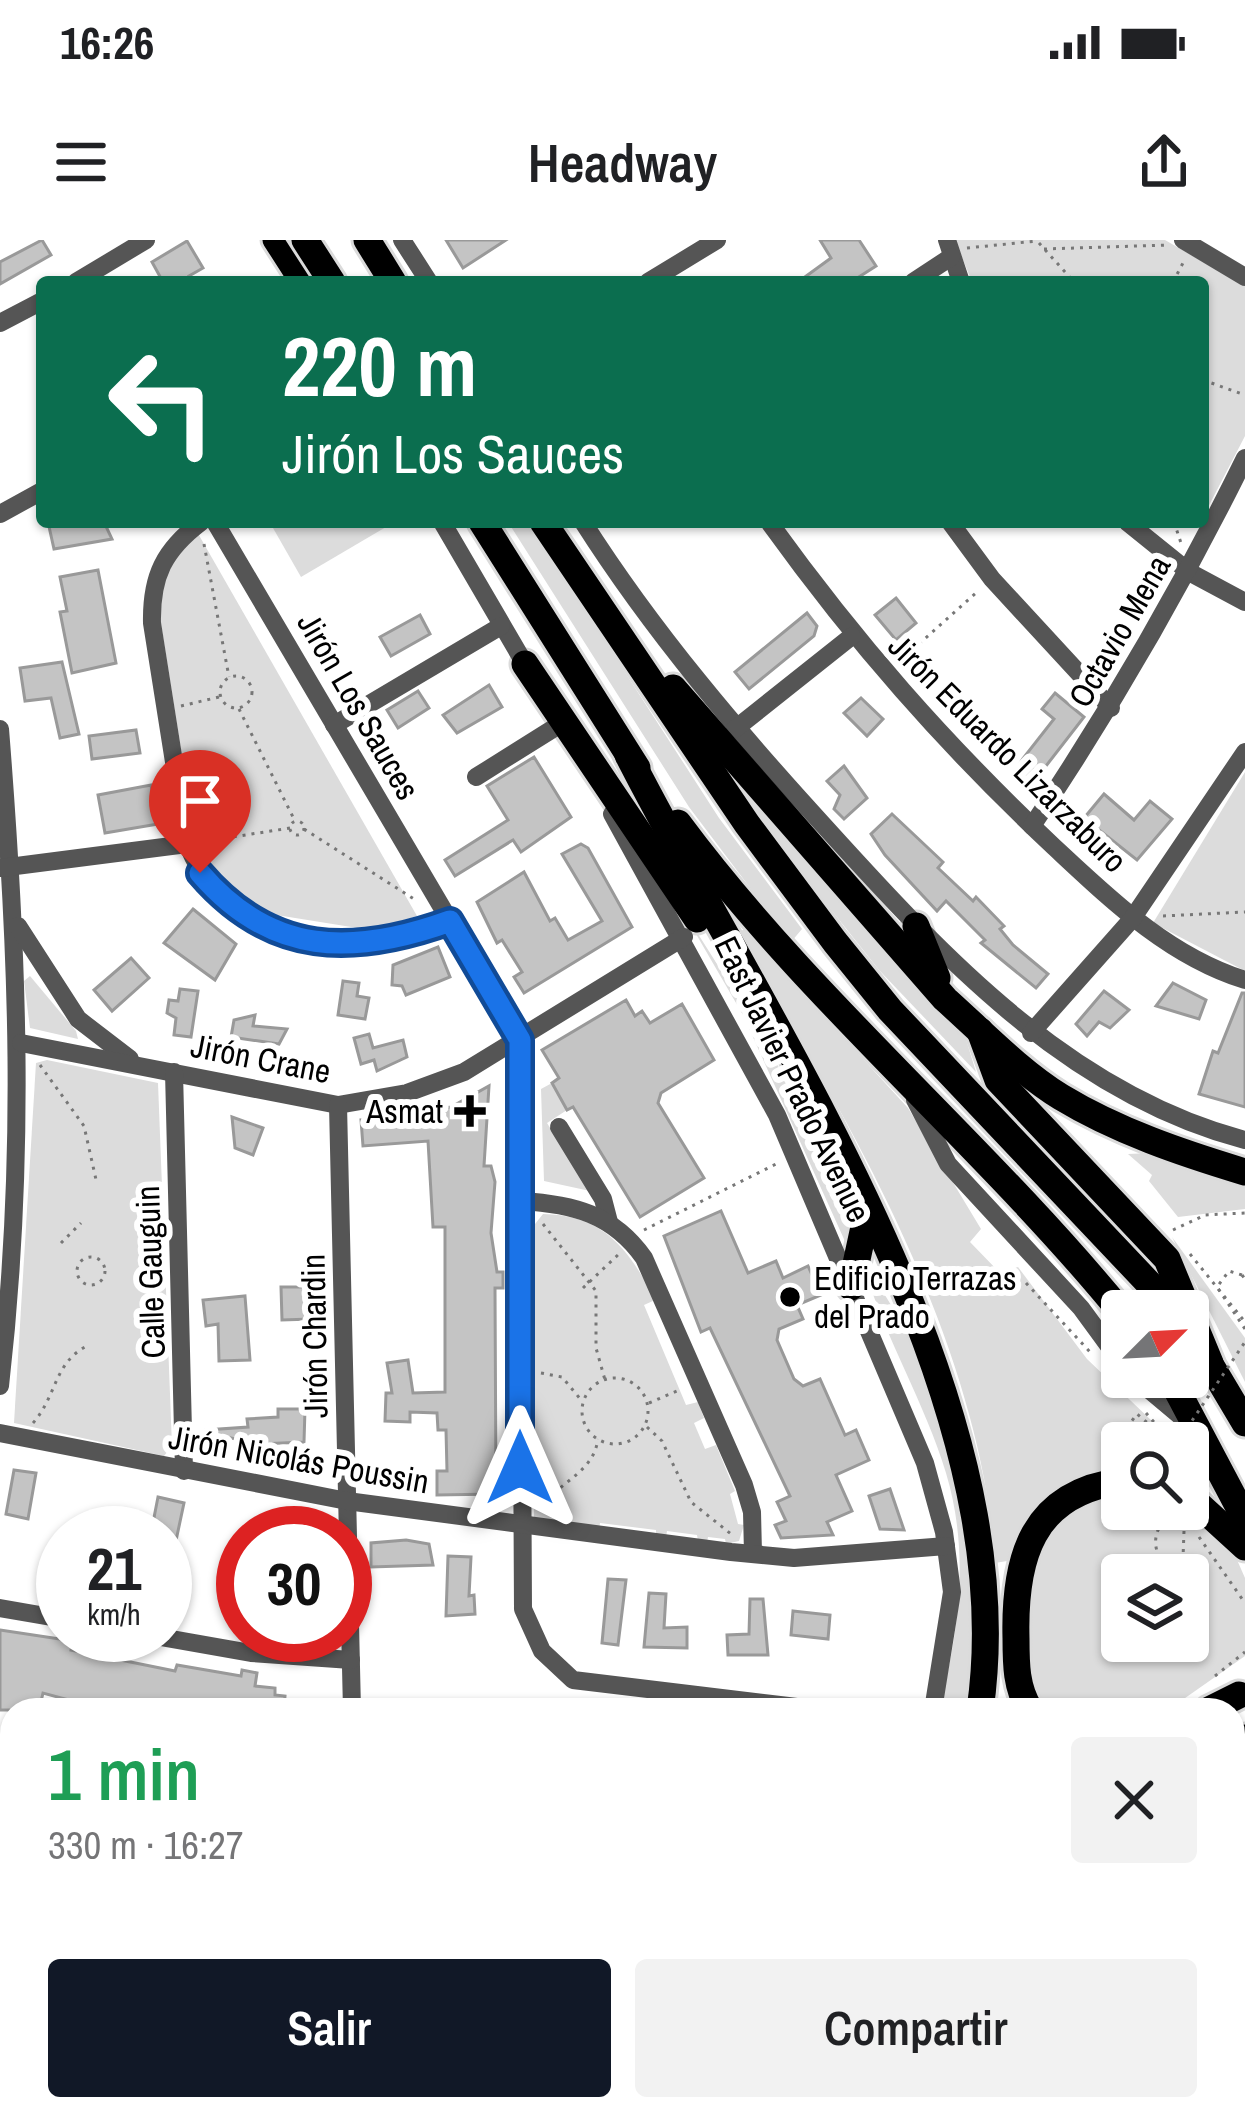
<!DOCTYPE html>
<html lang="es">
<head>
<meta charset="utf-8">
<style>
  :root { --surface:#fff; --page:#f2f2f2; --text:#202124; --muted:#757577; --accent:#111827 }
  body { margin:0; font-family:"Archivo Narrow",sans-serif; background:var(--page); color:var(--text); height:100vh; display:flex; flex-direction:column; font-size:45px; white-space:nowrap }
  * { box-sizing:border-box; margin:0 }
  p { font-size:39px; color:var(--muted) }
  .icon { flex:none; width:66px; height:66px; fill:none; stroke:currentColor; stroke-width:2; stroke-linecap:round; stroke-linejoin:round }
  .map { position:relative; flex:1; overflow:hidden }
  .details { position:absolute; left:0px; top:1458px; width:1245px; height:423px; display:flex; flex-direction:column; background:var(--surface); border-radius:36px 36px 0 0; box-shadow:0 3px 9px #0004 }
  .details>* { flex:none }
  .top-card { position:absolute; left:36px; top:36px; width:1173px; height:252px; border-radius:12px; box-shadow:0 3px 9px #0004; background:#0b6e4f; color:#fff; overflow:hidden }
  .needle { width:78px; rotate:66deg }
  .fabs { position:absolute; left:1101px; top:1050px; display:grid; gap:24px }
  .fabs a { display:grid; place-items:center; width:108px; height:108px; border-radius:12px; background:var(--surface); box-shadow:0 3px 9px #0004; font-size:60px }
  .speed { position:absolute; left:36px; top:1266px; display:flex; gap:24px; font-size:60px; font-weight:700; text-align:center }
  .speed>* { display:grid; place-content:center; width:156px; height:156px; border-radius:50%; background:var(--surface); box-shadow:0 3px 9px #0004; line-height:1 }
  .speed small { font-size:30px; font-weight:400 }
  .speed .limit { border:18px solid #d22; background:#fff; color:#111 }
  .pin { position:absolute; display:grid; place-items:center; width:102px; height:102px; color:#fff; margin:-123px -51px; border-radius:50% 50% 50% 0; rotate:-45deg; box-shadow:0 0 12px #0007 }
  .pin .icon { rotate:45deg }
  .me { position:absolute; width:132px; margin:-66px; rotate:0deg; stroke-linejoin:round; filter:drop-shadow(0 0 9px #0008) }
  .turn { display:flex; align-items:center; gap:42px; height:252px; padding:0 48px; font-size:54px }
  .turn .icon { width:156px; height:156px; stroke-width:2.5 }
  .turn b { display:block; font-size:84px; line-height:102px }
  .round { display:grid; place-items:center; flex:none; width:126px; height:126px; border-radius:12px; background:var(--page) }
  .head { display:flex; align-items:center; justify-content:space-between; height:204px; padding:0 48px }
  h1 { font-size:72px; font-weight:600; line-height:90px; color:#1e9e55 }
  .action { display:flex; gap:24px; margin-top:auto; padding:24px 48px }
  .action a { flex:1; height:138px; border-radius:12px; background:var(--accent); color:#fff; font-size:48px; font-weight:600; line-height:138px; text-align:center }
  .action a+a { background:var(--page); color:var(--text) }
  .status { display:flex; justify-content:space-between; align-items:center; height:84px; padding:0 60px; background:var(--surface); direction:ltr }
  .status svg { height:33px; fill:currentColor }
  header { display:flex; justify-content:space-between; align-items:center; height:156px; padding:0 48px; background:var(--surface); font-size:54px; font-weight:600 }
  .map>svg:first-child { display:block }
</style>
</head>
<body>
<div class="status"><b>16:26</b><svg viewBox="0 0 49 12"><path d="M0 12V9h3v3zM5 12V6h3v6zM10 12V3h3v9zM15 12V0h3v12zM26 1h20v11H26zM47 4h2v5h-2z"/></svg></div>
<header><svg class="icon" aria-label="menu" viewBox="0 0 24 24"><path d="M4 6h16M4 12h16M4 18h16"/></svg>Headway<svg class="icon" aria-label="share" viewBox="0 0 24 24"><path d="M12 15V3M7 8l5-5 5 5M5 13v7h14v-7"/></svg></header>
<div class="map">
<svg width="1245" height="1879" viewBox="0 0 1245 1879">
  <rect width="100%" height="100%" fill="#fff"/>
  <!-- green -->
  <g fill="#dcdcdc" fill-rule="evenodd">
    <polygon points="955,0 1165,0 1245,46 1245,196 1203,277 1203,42 972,42"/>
    <polygon points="284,282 382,282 386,287 301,337 273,288"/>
    <polygon points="508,282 528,282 719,578 802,689 791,702 689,567"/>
    <polygon points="196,290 417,676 370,690 264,673 219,646 197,610 158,364 169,319"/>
    <polygon points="1245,532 1245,731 1153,683"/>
    <polygon points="755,564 964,793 976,832 879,730 750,568"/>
    <polygon points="674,656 760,792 811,888 851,970 848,1008 743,775"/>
    <path d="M744,689L908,868L981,989L970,1002L1000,1033L1018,1027L1087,1119L1174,1202L1122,1203V1233C1058,1257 1037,1255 1007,1321L995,1323C981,1106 851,877 735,696Z"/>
    <polygon points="30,736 76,791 78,799 30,788 24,741"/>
    <polygon points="47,820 158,843 172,1206 164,1216 14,1183 36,823"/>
    <polygon points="552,843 567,870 547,883 590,951 544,941 541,849"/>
    <polygon points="1150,913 1245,944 1245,969 1178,977 1149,941 1152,935 1128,914"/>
    <path d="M543,974C604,975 629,1009 655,1060L644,1065L686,1165L698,1162L704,1178L694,1183L705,1209L716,1205L735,1251L730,1254L738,1284L744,1285L739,1301L726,1304L725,1299L708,1297L707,1302L698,1301L697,1295L667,1291L666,1297L656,1296V1290L600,1283L599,1290L534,1279L535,984Z"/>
    <polygon points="1172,997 1245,1098 1245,1142"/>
    <path d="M864,1027C942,1121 968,1267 976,1387C978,1413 969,1444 966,1470H939C959,1391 970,1313 946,1233C925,1163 885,1098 864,1027Z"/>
    <path d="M1122,1253V1269H1188L1230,1304L1245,1338V1416L1168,1470H1041C1028,1446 1029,1425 1029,1398C1026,1316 1035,1276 1122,1253ZM1122,1335H1188V1401H1122Z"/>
    <polygon points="1245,1528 1245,1692 1233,1687 1233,1532"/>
  </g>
  <!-- building -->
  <g fill="#c4c4c4" stroke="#999" stroke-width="3">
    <polygon points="42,0 51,15 0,44 0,22"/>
    <polygon points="446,0 506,0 463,28"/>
    <polygon points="820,0 859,0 876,26 851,42 798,42 831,18"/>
    <polygon points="187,1 203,28 189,36 193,42 163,42 152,22"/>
    <polygon points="48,282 104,282 112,299 54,309"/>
    <polygon points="98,330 116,423 72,433 60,372 67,371 60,337"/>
    <polygon points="896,358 916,383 896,400 875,375"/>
    <polygon points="807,373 817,386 814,396 749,449 735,432"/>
    <polygon points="420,375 430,394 391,416 380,397"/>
    <polygon points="62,422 79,494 60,498 51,458 25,461 20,428"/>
    <polygon points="489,445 502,467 457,493 443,475"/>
    <polygon points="418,451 429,468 398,488 387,470"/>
    <polygon points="1055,453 1084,477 1032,544 1014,530 1054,479 1042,469"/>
    <polygon points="861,458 883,479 867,496 844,473"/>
    <polygon points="136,490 140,513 92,519 89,496"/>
    <polygon points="534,517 571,577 521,612 513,600 455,636 445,620 508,580 487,546"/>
    <polygon points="844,526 867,558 844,579 834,569 840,555 827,541"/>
    <polygon points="151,545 158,584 105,593 98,555"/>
    <polygon points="1104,554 1134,580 1150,561 1172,579 1137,620 1084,578"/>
    <polygon points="892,574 943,622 938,628 973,661 976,657 1004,686 1000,689 1013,705 1048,734 1036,748 981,703 985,700 946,661 937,671 885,615 871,594"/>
    <polygon points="581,604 588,608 632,687 524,753 514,737 522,732 502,700 497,703 477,662 524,632 550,681 555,678 568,700 602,681 562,614"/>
    <polygon points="193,669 236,704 215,740 164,703"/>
    <polygon points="438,707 450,737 406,755 402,746 392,745 393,725"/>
    <polygon points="131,718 149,738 112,771 94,750"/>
    <polygon points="343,741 359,743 357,756 369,758 365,779 338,775"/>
    <polygon points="1173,743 1206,760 1199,779 1156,766"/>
    <polygon points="180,749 198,751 191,797 174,795 176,778 167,773 169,760 178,761"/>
    <polygon points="1104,751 1129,770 1110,788 1099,782 1087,796 1076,784"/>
    <polygon points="1242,753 1245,753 1245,867 1199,854 1213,811 1218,813"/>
    <polygon points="626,760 635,776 642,771 650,783 682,764 714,820 661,853 658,863 704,938 640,977 573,867 567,870 552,843 559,838 542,810"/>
    <polygon points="255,775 253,786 287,789 279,804 231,797 234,780"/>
    <polygon points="369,794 373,808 403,800 407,817 377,831 374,820 361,824 354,798"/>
    <polygon points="489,846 484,926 491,926 495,942 491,993 497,1032 503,1032 503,1048 495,1048 496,1254 437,1255 437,1231 447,1231 446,1190 438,1190 437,1173 410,1172 410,1182 385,1181 386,1153 392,1153 387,1123 408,1120 413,1153 445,1152 445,987 433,987 428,901 363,906 361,880 416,876 416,871 451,867"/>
    <polygon points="232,877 263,888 253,915 235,908"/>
    <polygon points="721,971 748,1033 776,1021 783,1038 808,1026 821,1055 797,1065 803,1079 779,1089 777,1100 794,1139 803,1146 820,1139 845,1195 856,1190 869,1220 836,1235 852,1271 827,1282 833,1295 781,1298 775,1285 786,1281 777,1262 790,1256 710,1088 701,1092 664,996"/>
    <polygon points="281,1047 310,1047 311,1079 282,1080"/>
    <polygon points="245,1056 250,1120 219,1121 218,1084 206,1086 203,1060"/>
    <polygon points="278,1169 305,1169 304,1202 260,1204 231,1198 229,1208 208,1203 206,1190 248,1187 247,1179 278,1177"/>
    <polygon points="14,1230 36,1233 28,1279 6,1274"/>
    <polygon points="890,1249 904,1290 880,1289 869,1256"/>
    <polygon points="158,1257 184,1263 171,1324 165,1324 165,1293 151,1293"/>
    <polygon points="406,1300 429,1304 433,1325 371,1327 371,1303"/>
    <polygon points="448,1316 471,1317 469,1356 474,1355 475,1374 446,1376"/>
    <polygon points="608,1339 626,1340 618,1405 602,1403"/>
    <polygon points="649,1353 666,1354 664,1388 687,1387 687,1408 644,1407"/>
    <polygon points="750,1359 763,1359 768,1415 728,1415 727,1395 749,1394"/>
    <polygon points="793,1371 830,1375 828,1399 791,1395"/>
    <polygon points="0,1390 73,1401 71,1410 175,1431 177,1425 241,1436 242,1430 257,1433 255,1446 275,1448 275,1455 285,1456 284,1470 106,1470 43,1453 39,1470 0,1470"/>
  </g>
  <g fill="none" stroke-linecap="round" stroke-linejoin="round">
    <!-- major casing -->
    <g stroke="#dbdbdb" stroke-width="27">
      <g id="major">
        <polyline points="273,0 300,42"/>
        <polyline points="1233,1503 1245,1495"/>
        <polyline points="918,1879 920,1869"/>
        <polyline points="947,1879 949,1869"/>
      </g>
    </g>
    <!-- highway casing -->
    <g stroke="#dbdbdb" stroke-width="33">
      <g id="highway">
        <polyline points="305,0 332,42"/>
        <polyline points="367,0 393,42"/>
        <polyline points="482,282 637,528"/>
        <polyline points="543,282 747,584 835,702 890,770 1175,1071"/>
        <polyline points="525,424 697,679"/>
        <path d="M673,448L945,759C982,792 1019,831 1061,857C1117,891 1182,913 1245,932"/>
        <path d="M628,515C767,788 1026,1154 980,1470"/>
        <path d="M678,583C810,761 982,902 1122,1073"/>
        <polyline points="916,686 937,738"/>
        <polyline points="980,791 998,840 1167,1019 1210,1123"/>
        <polyline points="851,1047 867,973"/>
        <polyline points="1201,1109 1245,1183"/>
        <polyline points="1170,1137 1245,1279"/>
        <polyline points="1188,1255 1245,1307"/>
        <path d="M1030,1470C1016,1448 1016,1424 1016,1398C1014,1319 1031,1253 1122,1241"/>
        <polyline points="1209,1470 1239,1455"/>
        <polyline points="1233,1695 1245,1700"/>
        <polyline points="1233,1804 1245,1769"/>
        <polyline points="1233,1812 1245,1859"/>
        <polyline points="889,1879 892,1869"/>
      </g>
    </g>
    <!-- path -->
    <g stroke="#777" stroke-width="3" stroke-dasharray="3 6" stroke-linecap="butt">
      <polyline points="1039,3 1074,42"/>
      <polyline points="967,8 1037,1"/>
      <polyline points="1044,9 1168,5"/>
      <polyline points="1173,42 1183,23"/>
      <polyline points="1203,140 1245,155"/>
      <polyline points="1174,282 1181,303"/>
      <polyline points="204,304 229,437"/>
      <polyline points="899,422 977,352"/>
      <circle cx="236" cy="452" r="16"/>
      <polyline points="181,466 219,457"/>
      <polyline points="239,469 295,581"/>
      <circle cx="297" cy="588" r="7"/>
      <polyline points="304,589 414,659"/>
      <polyline points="207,601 290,588"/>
      <polyline points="1163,676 1245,672"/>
      <polyline points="40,825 84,886 97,944"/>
      <polyline points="543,984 596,1051 596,1108 605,1140"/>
      <polyline points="644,990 780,922"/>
      <polyline points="1173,990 1205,975 1245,973"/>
      <polyline points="61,1003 81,983"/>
      <polyline points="1190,1014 1245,1082"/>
      <circle cx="91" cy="1031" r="14"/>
      <polyline points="1242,1035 1245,1039"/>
      <polyline points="928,1042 1026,1043"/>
      <polyline points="1026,1043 1091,1113"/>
      <polyline points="583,1048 620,1013"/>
      <polyline points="541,1133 562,1137 582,1161"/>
      <circle cx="615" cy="1171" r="33"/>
      <polyline points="649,1163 677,1151"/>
      <polyline points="1146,1173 1172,1203"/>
      <path d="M33,1183C57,1156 54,1121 89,1105"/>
      <polyline points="647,1187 662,1201 691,1262 731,1294"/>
      <polyline points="1133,1203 1125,1190 1137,1174 1170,1202"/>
      <path d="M543,1268C559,1240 593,1234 598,1199"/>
      <path d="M1184,1291L1183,1318L1165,1324C1152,1312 1152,1289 1168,1278L1184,1283"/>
      <polyline points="1199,1297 1245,1363"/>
      <polyline points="1215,1436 1245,1412"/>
      <polyline points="908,1470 910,1463"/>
      <polyline points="0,1587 12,1590"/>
      <polyline points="360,1869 377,1879"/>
    </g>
    <!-- minor -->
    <g stroke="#555" stroke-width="18">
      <polyline points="402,0 429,42"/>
      <polyline points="947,0 961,42"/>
      <polyline points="1183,0 1245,37"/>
      <polyline points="76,42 146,0"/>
      <polyline points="648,42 717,0"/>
      <polyline points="913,42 951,17"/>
      <polyline points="0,83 42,61"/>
      <polyline points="0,274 42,251"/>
      <path d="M201,282C164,310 151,336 152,383L187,604C235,716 350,717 450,681"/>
      <polyline points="215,282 520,800 523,1369 542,1411 573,1440 822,1470"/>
      <polyline points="442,282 529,431"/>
      <path d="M583,282C653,392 739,493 827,589C944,718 1070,854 1245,900"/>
      <path d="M769,282C857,404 943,502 1052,605C1110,659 1168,716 1245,740"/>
      <polyline points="950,282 992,339 1111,468"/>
      <polyline points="1127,282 1189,332 1245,362"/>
      <polyline points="334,485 501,386"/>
      <path d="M0,489C18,714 26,920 0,1146"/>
      <polyline points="735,489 852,396"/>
      <polyline points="476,537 559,485"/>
      <polyline points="612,574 777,875 925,1223 944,1292 952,1352 933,1470"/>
      <path d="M1032,586C1112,467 1182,346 1245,218"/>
      <polyline points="0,628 187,604"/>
      <polyline points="18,686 78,779 130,819"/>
      <polyline points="1031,793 1132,679 1245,512"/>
      <polyline points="21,803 338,865 407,853 464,832 684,697"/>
      <polyline points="174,832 184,1231"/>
      <polyline points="915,860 948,924 1081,1068 1122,1124"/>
      <polyline points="338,865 352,1470"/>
      <polyline points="559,887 603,959 609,982"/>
      <path d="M521,961C573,964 613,974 644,1018L744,1245L752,1272L753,1313"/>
      <polyline points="1134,1137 1190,1184"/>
      <polyline points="0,1193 347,1261 731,1312 794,1318 946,1306"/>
      <polyline points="0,1368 63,1379"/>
      <polyline points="149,1395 251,1413 351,1420"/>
      <polyline points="0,1548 12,1550"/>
      <polyline points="0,1647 12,1648"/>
      <polyline points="0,1860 12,1852"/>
      <polyline points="85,1869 91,1879"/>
      <polyline points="1014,1869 1015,1879"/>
      <polyline points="422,1879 431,1869"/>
      <polyline points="740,1879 747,1869"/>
    </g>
    <!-- major -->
    <use href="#major" stroke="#000" stroke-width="21"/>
    <!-- highway -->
    <use href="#highway" stroke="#000" stroke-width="27"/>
    <!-- path-bridge -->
    <g stroke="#777" stroke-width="3" stroke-dasharray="3 6" stroke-linecap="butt">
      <polyline points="1242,1035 1229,1031 1217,1047 1245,1089"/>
      <polyline points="1177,1203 1245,1102"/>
      <polyline points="1183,1269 1184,1291"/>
    </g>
  </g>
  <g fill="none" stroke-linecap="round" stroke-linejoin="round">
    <!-- route casing -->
    <g stroke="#114b97" stroke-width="30">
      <path id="route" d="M200,633C271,716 353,716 450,681L520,800V1228"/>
    </g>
    <!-- route -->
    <use href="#route" stroke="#1a73e8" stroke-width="21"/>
  </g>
  <!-- markers -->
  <g fill="#000" stroke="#fff" stroke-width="4.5">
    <path d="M464 853h12v12h12v12h-12v12h-12v-12h-12v-12h12z"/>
    <circle cx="790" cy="1057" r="12"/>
  </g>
  <g text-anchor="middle" stroke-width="12" stroke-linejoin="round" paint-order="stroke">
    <!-- street labels -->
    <g font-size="33" fill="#000" stroke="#fff">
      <text transform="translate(1119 391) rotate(-60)" y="12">Octavio Mena</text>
      <text transform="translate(359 466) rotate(60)" y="12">Jirón Los Sauces</text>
      <text transform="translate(1008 513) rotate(45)" y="12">Jirón Eduardo Lizarzaburo</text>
      <text transform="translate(261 818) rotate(11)" y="12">Jirón Crane</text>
      <text transform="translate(793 839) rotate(64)" y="12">East Javier Prado Avenue</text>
      <text transform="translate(150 1032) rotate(-92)" y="12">Calle Gauguin</text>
      <text transform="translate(314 1096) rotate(-91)" y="12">Jirón Chardin</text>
      <text transform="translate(299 1219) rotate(10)" y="12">Jirón Nicolás Poussin</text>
    </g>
    <!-- poi labels -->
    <g font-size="33" fill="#000" stroke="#fff" text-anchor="end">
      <text x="443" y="883">Asmat</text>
      <text x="814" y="1050" text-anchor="start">Edificio Terrazas<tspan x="814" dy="38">del Prado</tspan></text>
    </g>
  </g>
</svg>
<div class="fabs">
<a><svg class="needle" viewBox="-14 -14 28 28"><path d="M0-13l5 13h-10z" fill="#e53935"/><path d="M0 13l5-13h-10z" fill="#757577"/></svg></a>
<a><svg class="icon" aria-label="search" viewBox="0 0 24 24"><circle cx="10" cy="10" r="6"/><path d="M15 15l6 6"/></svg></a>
<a><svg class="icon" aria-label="layers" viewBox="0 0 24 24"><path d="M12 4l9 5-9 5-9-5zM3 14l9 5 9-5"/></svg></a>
</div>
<div class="speed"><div>21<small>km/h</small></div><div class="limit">30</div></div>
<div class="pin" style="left:200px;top:633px;background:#d93025"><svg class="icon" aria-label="arrive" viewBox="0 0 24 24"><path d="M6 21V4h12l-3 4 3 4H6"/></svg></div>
<svg class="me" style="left:520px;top:1228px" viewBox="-20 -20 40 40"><path d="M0-17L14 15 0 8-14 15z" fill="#1a73e8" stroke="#fff" stroke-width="4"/></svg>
<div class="top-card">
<div class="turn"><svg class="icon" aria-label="left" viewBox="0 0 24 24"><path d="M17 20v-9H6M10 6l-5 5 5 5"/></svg><div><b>220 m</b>Jirón Los Sauces</div></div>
</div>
<section class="details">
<div class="head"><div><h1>1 min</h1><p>330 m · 16:27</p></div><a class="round"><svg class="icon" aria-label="close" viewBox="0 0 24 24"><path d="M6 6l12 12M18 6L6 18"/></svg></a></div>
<div class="action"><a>Salir</a><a>Compartir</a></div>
</section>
</div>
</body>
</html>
